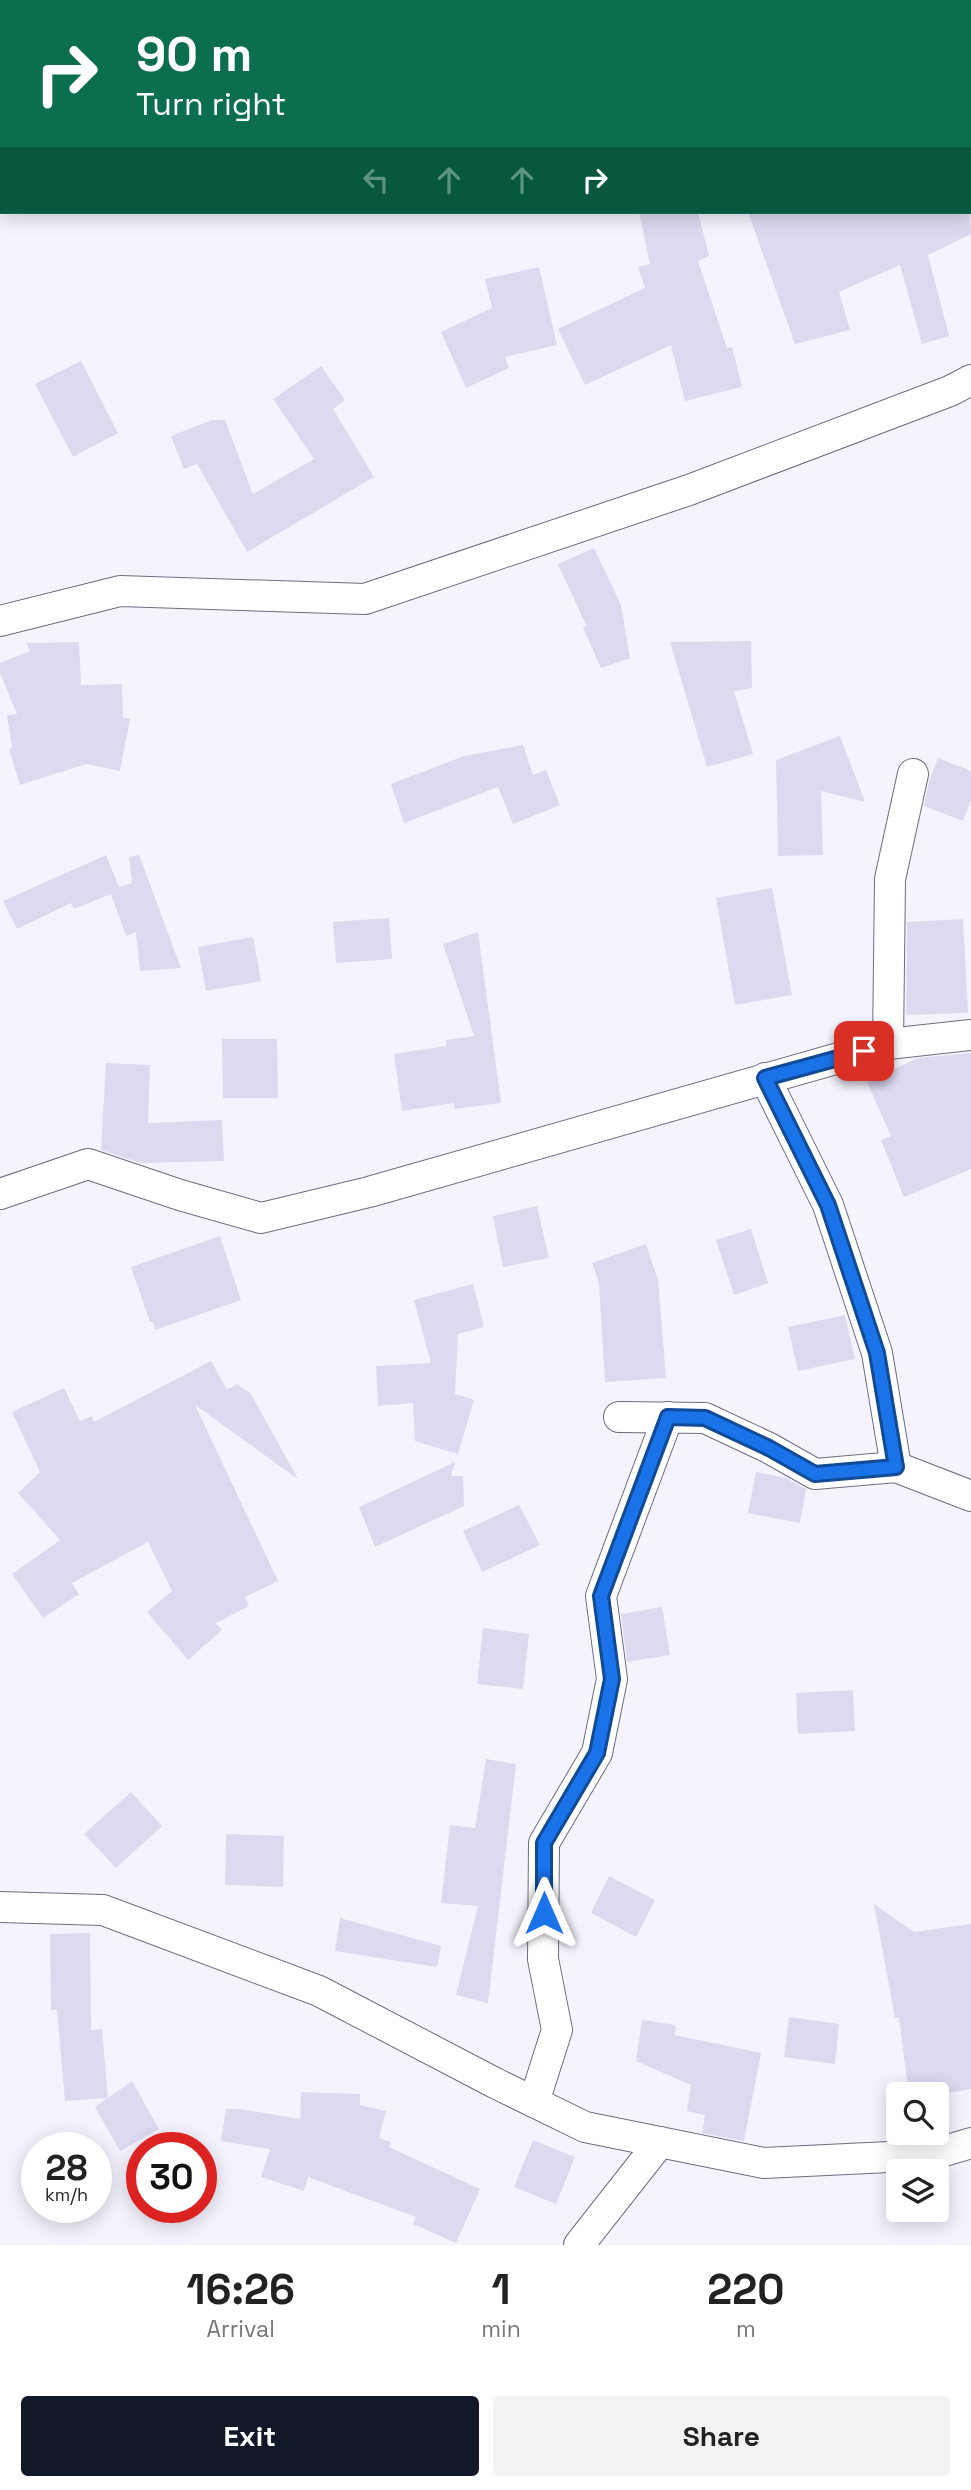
<!DOCTYPE html>
<html lang="en">
<head>
<meta charset="utf-8">
<style>
  :root { --surface:#fff; --page:#f2f2f2; --text:#222; --muted:#767676; --accent:#111827 }
  body { margin:0; font-family:"Space Grotesk",sans-serif; background:var(--page); color:var(--text); height:100vh; display:flex; flex-direction:column; font-size:26px; white-space:nowrap }
  * { box-sizing:border-box; margin:0 }
  p { font-size:23px; color:var(--muted) }
  .icon { flex:none; width:38px; height:38px; fill:none; stroke:currentColor; stroke-width:2; stroke-linecap:round; stroke-linejoin:round }
  .map { position:relative; height:2245px; overflow:hidden }
  .side { display:flex; flex-direction:column; background:var(--surface); flex:1 }
  .side>* { flex:none }
  .hud { position:absolute; left:0px; top:0px; width:971px; height:214px; box-shadow:0 4px 18px #0003; background:#0b6e4f; color:#fff; overflow:hidden }
  .tools { position:absolute; left:886px; top:2082px; display:grid; gap:14px }
  .tools a { display:grid; place-items:center; width:63px; height:63px; border-radius:7px; background:var(--surface); box-shadow:0 4px 18px #0003; font-size:35px }
  .speed { position:absolute; left:21px; top:2132px; display:flex; gap:14px; font-size:35px; font-weight:700; text-align:center }
  .speed>* { display:grid; place-content:center; width:91px; height:91px; border-radius:50%; background:var(--surface); box-shadow:0 4px 18px #0003; line-height:1 }
  .speed small { font-size:18px; font-weight:400 }
  .speed .limit { border:10px solid #d22; background:#fff; color:#111 }
  .pin { position:absolute; display:grid; place-items:center; width:60px; height:60px; color:#fff; margin:-30px; border-radius:14px; box-shadow:0 4px 10px #0006 }
  .me { position:absolute; width:77px; margin:-38px; rotate:0deg; stroke-linejoin:round; filter:drop-shadow(0 0 5px #0008) }
  .turn { display:flex; align-items:center; gap:24px; height:147px; padding:0 21px; font-size:32px }
  .turn .icon { width:91px; height:91px; stroke-width:2.5 }
  .turn b { display:block; font-size:49px; line-height:60px }
  .lanes { display:flex; align-items:center; height:66px; padding:0 21px; background:#0003; justify-content:center; gap:35px; direction:ltr }
  .lanes .off { opacity:.35 }
  .eta { display:flex; justify-content:space-evenly; align-items:center; height:119px; text-align:center }
  .eta b { font-size:42px; font-weight:600; line-height:49px }
  .action { display:flex; gap:14px; margin-top:auto; padding:14px 21px }
  .action a { flex:1; height:80px; border-radius:7px; background:var(--accent); color:#fff; font-size:28px; font-weight:600; line-height:80px; text-align:center }
  .action a+a { background:var(--page); color:var(--text) }
  .map>svg:first-child { display:block }
</style>
</head>
<body>
<div class="map">
<svg width="971" height="2245" viewBox="0 0 971 2245">
  <rect width="100%" height="100%" fill="#f5f4fe"/>
  <!-- building -->
  <g fill="#ddd9f1">
    <polygon points="970,201 971,234 928,255 949,336 922,344 900,265 839,292 850,330 795,344 748,212 970,212"/>
    <polygon points="639,212 698,212 709,256 698,261 727,348 732,347 742,387 685,401 671,345 585,385 558,329 645,288 638,267 650,264"/>
    <polygon points="539,267 557,345 505,357 509,368 466,388 441,332 492,308 485,279"/>
    <polygon points="81,361 118,433 73,457 35,384"/>
    <polygon points="321,366 345,400 333,409 374,477 247,552 197,464 184,469 171,436 212,420 225,420 253,494 314,459 273,399"/>
    <polygon points="594,548 621,605 630,658 601,668 583,628 586,625 558,564"/>
    <polygon points="751,641 752,688 734,691 753,754 707,767 670,642"/>
    <polygon points="79,642 81,685 122,684 123,717 130,719 120,771 86,764 20,785 9,749 12,748 7,715 17,714 0,673 0,663 30,651 26,643"/>
    <polygon points="840,736 865,802 821,791 823,855 778,856 776,760"/>
    <polygon points="523,745 533,775 546,770 560,805 513,824 498,787 404,823 391,784 464,756"/>
    <polygon points="938,758 971,771 971,800 963,821 924,806 929,782"/>
    <polygon points="106,855 119,887 132,883 129,857 139,855 181,968 140,971 136,932 126,936 111,894 74,909 71,903 17,929 3,901"/>
    <polygon points="772,888 792,995 735,1005 716,898"/>
    <polygon points="389,918 392,959 336,963 333,922"/>
    <polygon points="963,919 968,1013 906,1015 907,922"/>
    <polygon points="478,932 501,1103 454,1109 454,1103 402,1111 394,1054 446,1046 446,1040 474,1036 443,944"/>
    <polygon points="253,937 261,981 206,991 198,947"/>
    <polygon points="222,1039 277,1039 278,1098 223,1098"/>
    <polygon points="971,1053 971,1169 904,1197 881,1140 891,1136 867,1082 918,1058"/>
    <polygon points="106,1063 150,1065 148,1123 222,1120 224,1161 140,1163 101,1150"/>
    <polygon points="537,1206 549,1258 503,1267 493,1216"/>
    <polygon points="751,1229 768,1283 734,1295 716,1240"/>
    <polygon points="220,1236 241,1300 155,1330 153,1322 150,1322 131,1267"/>
    <polygon points="646,1244 658,1280 666,1378 605,1382 599,1283 592,1263"/>
    <polygon points="473,1284 484,1327 458,1334 455,1394 474,1400 458,1454 415,1441 413,1403 378,1406 376,1366 431,1363 414,1300"/>
    <polygon points="845,1315 855,1359 798,1371 788,1327"/>
    <polygon points="211,1361 227,1390 237,1384 251,1394 298,1479 195,1405 278,1581 245,1597 249,1606 216,1623 222,1630 188,1660 147,1612 172,1591 148,1542 72,1583 79,1594 43,1618 12,1574 60,1540 18,1493 40,1472 12,1412 64,1388 80,1421 92,1416 94,1422"/>
    <polygon points="455,1462 451,1476 463,1476 464,1506 375,1547 359,1507"/>
    <polygon points="756,1472 786,1478 806,1489 800,1523 748,1513"/>
    <polygon points="519,1505 540,1545 482,1572 463,1531"/>
    <polygon points="662,1607 670,1655 627,1662 621,1614"/>
    <polygon points="483,1628 529,1634 523,1689 477,1684"/>
    <polygon points="853,1690 855,1731 798,1734 796,1693"/>
    <polygon points="486,1759 516,1764 488,2003 456,1995 478,1906 441,1903 450,1825 475,1828"/>
    <polygon points="131,1792 162,1826 116,1868 84,1834"/>
    <polygon points="226,1834 284,1836 283,1887 225,1885"/>
    <polygon points="609,1876 655,1900 636,1937 591,1913"/>
    <polygon points="874,1904 914,1932 971,1924 971,2089 937,2095 909,2095 899,2018 895,2018"/>
    <polygon points="340,1918 441,1946 437,1967 335,1951"/>
    <polygon points="90,1933 91,2030 102,2029 108,2098 65,2101 57,2010 51,2010 50,1934"/>
    <polygon points="789,2017 839,2024 835,2064 784,2057"/>
    <polygon points="642,2020 676,2025 675,2035 761,2053 744,2141 702,2133 705,2115 687,2111 691,2085 636,2061"/>
    <polygon points="132,2081 159,2129 120,2151 95,2107"/>
    <polygon points="301,2092 360,2094 360,2105 386,2111 379,2138 391,2142 389,2147 480,2189 456,2243 413,2224 416,2217 308,2177 304,2191 261,2177 270,2149 221,2141 226,2109 240,2109 300,2119"/>
    <polygon points="533,2140 575,2157 556,2204 514,2187"/>
  </g>
  <g fill="none" stroke-linecap="round" stroke-linejoin="round">
    <!-- street casing -->
    <g stroke="#6f6b80" stroke-width="32">
      <g id="street">
        <polyline points="538,2 544,0"/>
        <polyline points="0,124 2,124"/>
        <polyline points="0,621 120,591 365,599 689,490 950,391 971,380"/>
        <polyline points="888,1044 890,879 913,774"/>
        <polyline points="765,1078 828,1205 877,1353 896,1467"/>
        <polyline points="0,1194 88,1164 180,1195 261,1218 369,1192 888,1044 971,1035"/>
        <polyline points="619,1417 705,1418 769,1448 815,1474 896,1467 971,1496"/>
        <polyline points="0,1907 103,1910 319,1991 495,2083 585,2127 764,2163 931,2155 971,2143"/>
        <polyline points="534,2102 557,2030 543,1959 544,1843 597,1753 612,1679 601,1596 668,1417"/>
        <polyline points="579,2245 660,2142"/>
      </g>
    </g>
    <!-- street -->
    <use href="#street" stroke="#fff" stroke-width="30"/>
  </g>
  <g fill="none" stroke-linecap="round" stroke-linejoin="round">
    <!-- route casing -->
    <g stroke="#114b97" stroke-width="18">
      <polyline id="route" points="544,1913 544,1843 597,1753 612,1679 601,1596 668,1417 705,1418 769,1448 815,1474 896,1467 877,1353 828,1205 765,1078 864,1051"/>
    </g>
    <!-- route -->
    <use href="#route" stroke="#1a73e8" stroke-width="12"/>
  </g>
</svg>
<div class="tools">
<a><svg class="icon" aria-label="search" viewBox="0 0 24 24"><circle cx="10" cy="10" r="6"/><path d="M15 15l6 6"/></svg></a>
<a><svg class="icon" aria-label="layers" viewBox="0 0 24 24"><path d="M12 4l9 5-9 5-9-5zM3 14l9 5 9-5"/></svg></a>
</div>
<div class="speed"><div>28<small>km/h</small></div><div class="limit">30</div></div>
<div class="pin" style="left:864px;top:1051px;background:#d93025"><svg class="icon" aria-label="arrive" viewBox="0 0 24 24"><path d="M6 21V4h12l-3 4 3 4H6"/></svg></div>
<svg class="me" style="left:544px;top:1913px" viewBox="-20 -20 40 40"><path d="M0-17L14 15 0 8-14 15z" fill="#1a73e8" stroke="#fff" stroke-width="4"/></svg>
<div class="hud">
<div class="turn"><svg class="icon" aria-label="right" viewBox="0 0 24 24"><path d="M7 20v-9h11M14 6l5 5-5 5"/></svg><div><b>90 m</b>Turn right</div></div>
<div class="lanes"><svg class="icon off" aria-label="left" viewBox="0 0 24 24"><path d="M17 20v-9H6M10 6l-5 5 5 5"/></svg><svg class="icon off" aria-label="ahead" viewBox="0 0 24 24"><path d="M12 20V5M6 11l6-6 6 6"/></svg><svg class="icon off" aria-label="ahead" viewBox="0 0 24 24"><path d="M12 20V5M6 11l6-6 6 6"/></svg><svg class="icon" aria-label="right" viewBox="0 0 24 24"><path d="M7 20v-9h11M14 6l5 5-5 5"/></svg></div>
</div>
</div>
<section class="side">
<div class="eta">
<div><b>16:26</b><p>Arrival</p></div>
<div><b>1</b><p>min</p></div>
<div><b>220</b><p>m</p></div>
</div>
<div class="action"><a>Exit</a><a>Share</a></div>
</section>
</body>
</html>
